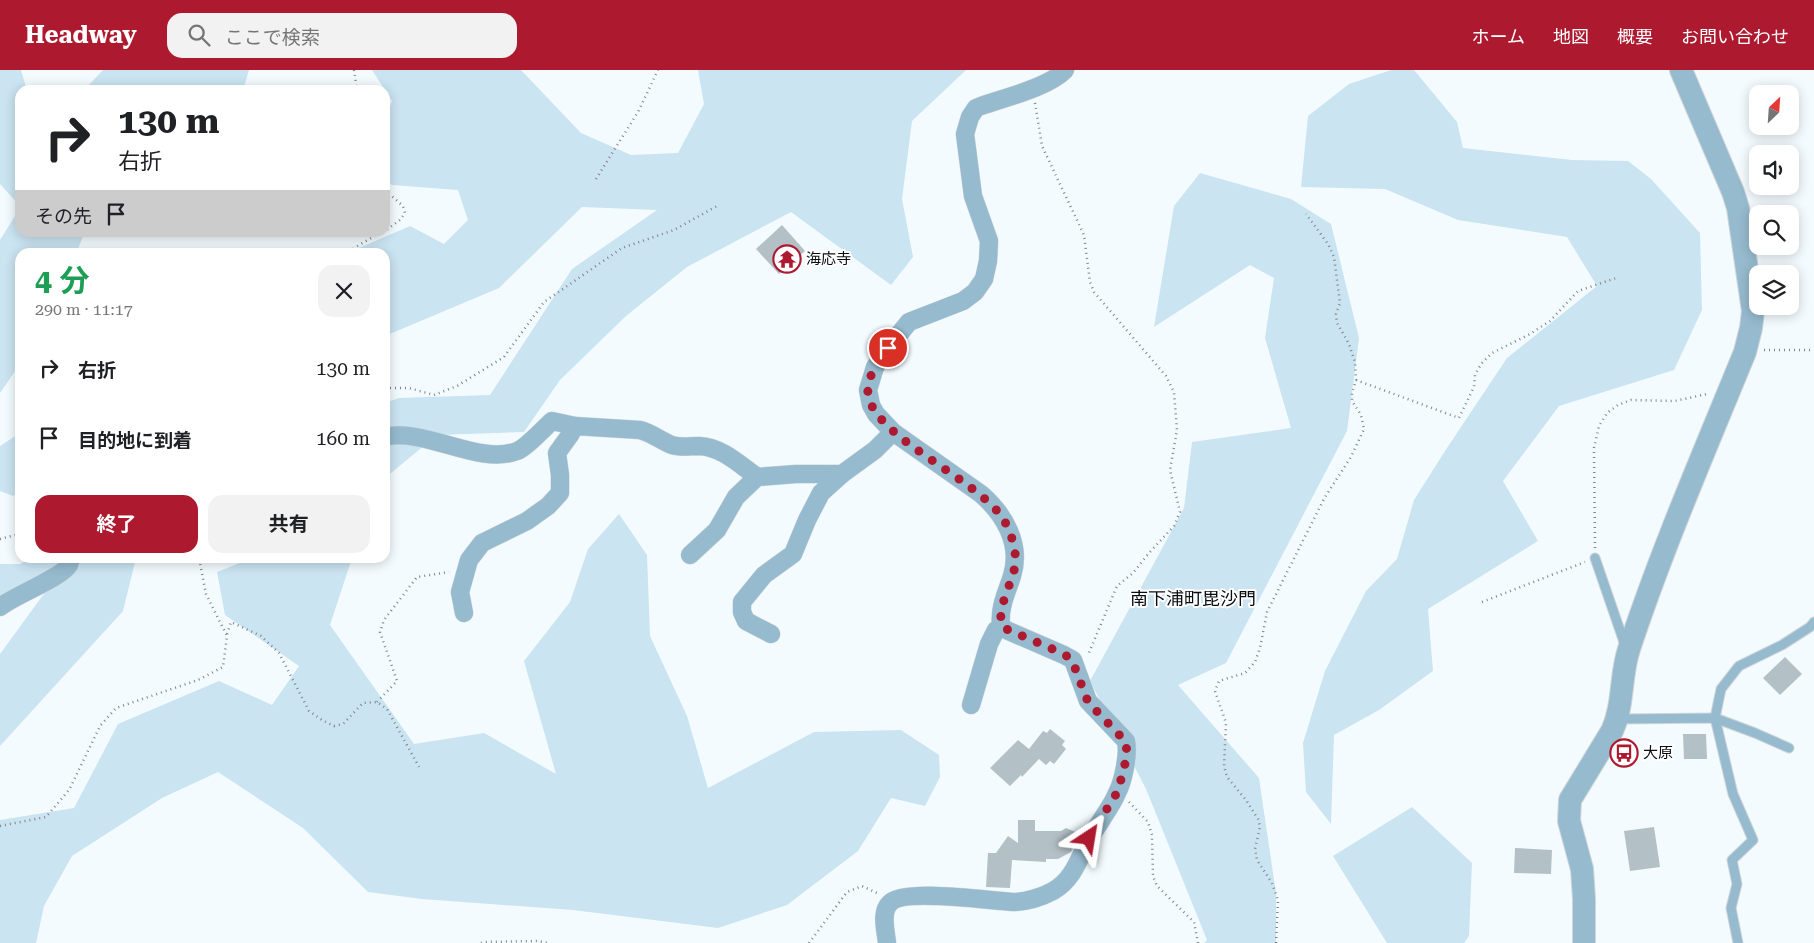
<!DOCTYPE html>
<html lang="ja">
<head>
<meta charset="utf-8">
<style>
  :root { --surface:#fff; --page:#f2f2f2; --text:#202124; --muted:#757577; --accent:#ad192f }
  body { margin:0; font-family:"Roboto Serif","Noto Sans JP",serif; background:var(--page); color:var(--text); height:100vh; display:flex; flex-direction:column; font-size:19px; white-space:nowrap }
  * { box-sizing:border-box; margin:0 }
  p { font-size:16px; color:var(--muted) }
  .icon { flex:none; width:28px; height:28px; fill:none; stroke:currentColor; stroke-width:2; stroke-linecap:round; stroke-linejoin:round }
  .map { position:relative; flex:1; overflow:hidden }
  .drawer { position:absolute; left:15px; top:178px; width:375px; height:315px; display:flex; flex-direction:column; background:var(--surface); border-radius:15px; box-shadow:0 2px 12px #0003 }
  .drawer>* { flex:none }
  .banner { position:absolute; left:15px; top:15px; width:375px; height:152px; border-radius:15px; box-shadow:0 2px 12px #0003; background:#fff; color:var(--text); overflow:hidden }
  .needle { width:32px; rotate:25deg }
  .tools { position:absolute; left:1749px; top:15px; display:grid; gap:10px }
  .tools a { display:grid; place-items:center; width:50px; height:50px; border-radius:10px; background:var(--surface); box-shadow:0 2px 12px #0003; font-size:25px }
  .pin { position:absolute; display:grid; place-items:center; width:42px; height:42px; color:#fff; margin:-21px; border:2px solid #fff; border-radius:50%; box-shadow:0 1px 5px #0007 }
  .me { position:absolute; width:55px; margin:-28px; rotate:33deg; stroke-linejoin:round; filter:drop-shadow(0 0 4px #0008) }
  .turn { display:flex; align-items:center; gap:18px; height:105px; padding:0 20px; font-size:22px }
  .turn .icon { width:65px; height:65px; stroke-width:2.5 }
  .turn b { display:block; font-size:35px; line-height:42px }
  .then { display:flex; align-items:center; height:48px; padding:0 20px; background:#0003; gap:10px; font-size:19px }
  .round { display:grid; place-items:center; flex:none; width:52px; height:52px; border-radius:15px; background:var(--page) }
  .summary { display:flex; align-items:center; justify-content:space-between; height:85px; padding:0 20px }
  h1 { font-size:30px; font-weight:700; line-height:38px; color:#1e9e55 }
  .cta { display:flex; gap:10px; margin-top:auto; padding:10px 20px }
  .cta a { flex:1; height:58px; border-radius:15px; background:var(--accent); color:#fff; font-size:20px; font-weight:700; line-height:58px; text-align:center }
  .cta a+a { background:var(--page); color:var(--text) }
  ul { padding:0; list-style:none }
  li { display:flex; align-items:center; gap:15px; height:70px; padding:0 20px }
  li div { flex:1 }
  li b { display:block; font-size:19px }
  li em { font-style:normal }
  header { display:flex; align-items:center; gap:30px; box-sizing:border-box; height:70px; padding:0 25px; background:var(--accent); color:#fff }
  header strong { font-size:24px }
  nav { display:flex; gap:28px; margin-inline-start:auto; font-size:18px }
  .search { width:350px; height:45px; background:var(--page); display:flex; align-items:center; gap:12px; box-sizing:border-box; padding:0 18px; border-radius:15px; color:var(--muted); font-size:19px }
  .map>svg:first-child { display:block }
</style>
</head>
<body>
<header>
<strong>Headway</strong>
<div class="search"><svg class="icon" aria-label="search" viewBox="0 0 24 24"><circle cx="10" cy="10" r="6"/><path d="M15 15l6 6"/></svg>ここで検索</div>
<nav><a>ホーム</a><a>地図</a><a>概要</a><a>お問い合わせ</a></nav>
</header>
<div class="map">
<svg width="1814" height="873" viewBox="0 0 1814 873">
  <rect width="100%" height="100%" fill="#f3fbff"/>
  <!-- green -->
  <g fill="#cae4f1">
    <polygon points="0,0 21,0 26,17 45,20 20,20 20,136 0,114"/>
    <polygon points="103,0 249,0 243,20 84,20"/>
    <polygon points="372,0 521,0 581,63 631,85 678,83 704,34 698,0 966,0 912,51 902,129 913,187 891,215 791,142 687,197 626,246 560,310 524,362 437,365 385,408 385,333 399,328 490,325 572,199 657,140 582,137 499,218 385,266 385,182 353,182 359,178 410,156 444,174 468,150 458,120 392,115 385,108 385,50 392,31"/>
    <polygon points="1391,0 1414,0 1457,52 1463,78 1572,90 1628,91 1651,109 1700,163 1702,240 1674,300 1559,336 1503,411 1538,471 1428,539 1433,601 1379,640 1334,665 1331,754 1306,722 1303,673 1325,601 1366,521 1397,489 1414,430 1445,381 1507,288 1597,216 1567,167 1458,150 1385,119 1301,117 1308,46 1349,14"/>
    <polygon points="1200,103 1291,129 1331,154 1359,268 1347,361 1226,593 1178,615 1259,708 1276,823 1276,873 1204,873 1207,870 1146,719 1090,611 1184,438 1192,372 1291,358 1265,268 1274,208 1250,195 1154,257 1174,136"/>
    <polygon points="20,138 20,162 84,163 77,182 20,182 20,294 0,323 0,170"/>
    <polygon points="20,363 20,421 13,426 0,421 0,376"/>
    <polygon points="619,444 647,485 650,566 687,646 708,718 814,662 901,660 939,685 940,707 925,736 891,728 858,781 787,835 718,858 573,840 422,829 368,822 303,758 218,702 162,728 72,786 44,836 36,873 0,873 0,750 74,738 118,654 219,611 272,635 299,596 225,545 217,502 252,488 352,488 330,555 414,674 484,663 556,704 524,591 570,532 588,479"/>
    <polygon points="31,488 136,488 123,541 0,676 0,584 46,521 39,506 0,526 0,494 20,494"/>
    <polygon points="1412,737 1472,793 1469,866 1464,873 1387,873 1333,786"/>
  </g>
  <!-- building -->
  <g fill="#b3c0c6">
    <polygon points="782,155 805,181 779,204 756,179"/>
    <polygon points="1785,587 1802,604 1780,625 1763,608"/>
    <polygon points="1050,659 1065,671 1062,675 1066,679 1054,694 1050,691 1046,695 1039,689 1022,707 1021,705 1010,716 990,698 1018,670 1029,679 1043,661 1047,663"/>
    <polygon points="1683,664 1706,664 1707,689 1684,689"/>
    <polygon points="1018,750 1035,750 1035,761 1061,761 1066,758 1080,764 1071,782 1058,789 1046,789 1046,792 1012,790 1010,818 986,817 988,783 996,783 1008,766 1018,773"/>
    <polygon points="1654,757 1660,797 1630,801 1624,761"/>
    <polygon points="1515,778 1552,780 1551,804 1514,803"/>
  </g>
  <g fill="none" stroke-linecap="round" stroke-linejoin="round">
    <!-- service casing -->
    <g stroke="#ced5d9" stroke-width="11">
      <g id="service">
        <polyline points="1595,488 1625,575"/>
        <polyline points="1618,649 1715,648 1755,663 1789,678"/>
        <polyline points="1738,873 1731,838 1737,814 1732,790 1753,770 1733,724 1715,648 1721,619 1739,596 1782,575 1810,557 1814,552"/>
      </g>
    </g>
    <!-- minor casing -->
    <g stroke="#ced5d9" stroke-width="19">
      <g id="minor">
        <path d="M385,367C424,357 479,396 517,381C526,378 544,358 552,351L575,356"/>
        <polyline points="690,485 717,460 736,427 757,407"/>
        <path d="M0,537C15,525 61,508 69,495C69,495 71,488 71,488"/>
        <path d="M464,543L460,522L469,490L482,473L527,451L548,436L560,423V405L557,383L570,365L575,356L640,360C652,363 661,371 672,375C681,378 690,376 699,376C722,377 739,394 757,407L796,404H842L875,380L893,362"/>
        <polyline points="771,564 746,551 742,542 742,532 764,505 793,484 807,450 821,423 842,404"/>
        <polyline points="971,635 989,574 996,560 1003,557"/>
        <path d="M887,873C886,861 880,842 890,833C904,818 990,831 1013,832C1026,832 1042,827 1053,821C1074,809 1079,788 1089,769C1093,762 1098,756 1102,749C1107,741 1113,733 1117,723C1123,712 1129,684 1126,671L1088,631L1073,590L1064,585L1004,559L1001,555C999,537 1007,522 1012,506C1022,474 1004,444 981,424L893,362L876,344L871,335L868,320L875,297L888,278L909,252L963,231L975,222L984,209L988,191L989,171L973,126L965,64L970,47L976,38L981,36C1004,28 1049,17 1065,0"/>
      </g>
    </g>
    <!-- tertiary casing -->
    <g stroke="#ced5d9" stroke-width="24">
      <path id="tertiary" d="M1584,873V829L1582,799L1569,751L1570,730L1612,661C1624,635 1620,606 1629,579C1662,479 1705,380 1745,282L1751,258L1753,241L1738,138L1733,122L1681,0"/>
    </g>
    <!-- path -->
    <g stroke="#80868a" stroke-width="2.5" stroke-dasharray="1 4" stroke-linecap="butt">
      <polyline points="354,0 357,20"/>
      <polyline points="1035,33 1042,76 1084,165 1090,212 1094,222 1166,306 1174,322 1177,360 1170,400 1180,442 1174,456 1149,483 1133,503 1117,516 1088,585"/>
      <polyline points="596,109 638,42 658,0"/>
      <polyline points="385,120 403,136 405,143 400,150 385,161"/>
      <polyline points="349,182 359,175 382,162"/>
      <polyline points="1764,280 1814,280"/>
      <polyline points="1356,310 1459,348 1474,317 1475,305 1481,294 1492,283 1530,264 1550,251 1578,221 1619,207"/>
      <polyline points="385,318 409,318 434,325 457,316 504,287 544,232 622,178 674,160 717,136"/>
      <polyline points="0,469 20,464"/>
      <polyline points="1595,478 1594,378 1599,356 1607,343 1618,335 1631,330 1675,331 1707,324"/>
      <polyline points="1482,532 1585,492"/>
      <polyline points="227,564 231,552 261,566 279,583 309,641 322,650 334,656 343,654 363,633 377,632 387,639 419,697"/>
      <polyline points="377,632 397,611 380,562 384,550 417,507 449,502"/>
      <polyline points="1129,732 1148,752 1152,765 1153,806 1157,816 1194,852 1198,873"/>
      <polyline points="0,756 46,747 69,720 100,656 116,638 198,610 223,597 227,566 206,524 199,488"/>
      <polyline points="481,873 484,872 538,871 548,873"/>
      <polyline points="809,873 847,822 862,816 877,823"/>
      <polyline points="1276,873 1278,830 1272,813 1257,790 1255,779 1260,757 1258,749 1246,730 1227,707 1224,696 1226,653 1215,621 1219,611 1245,603 1255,592 1260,578 1267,542 1325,427 1351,387 1364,359 1361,345 1352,331 1352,323 1356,310 1355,292 1349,274 1337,253 1336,244 1340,233 1334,187 1328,174 1306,144"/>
    </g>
    <!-- service -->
    <use href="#service" stroke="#96bace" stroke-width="9"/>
    <!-- minor -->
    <use href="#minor" stroke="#96bace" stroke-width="18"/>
    <!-- tertiary -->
    <use href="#tertiary" stroke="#96bace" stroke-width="22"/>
  </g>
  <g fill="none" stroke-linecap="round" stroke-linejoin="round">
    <!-- route -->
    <path stroke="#ad192f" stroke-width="9" stroke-dasharray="0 16.2" d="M888,278C880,290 869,303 868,318C863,364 982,409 1005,452C1012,465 1017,482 1015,496C1011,516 999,533 1001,554L1004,558L1064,584L1072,590L1088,632L1126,672L1127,686L1118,721L1089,768"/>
  </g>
  <!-- icons -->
  <defs>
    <g id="temple-ring" transform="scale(1.4375)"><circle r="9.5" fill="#fff" stroke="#ad192f" stroke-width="1.5"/><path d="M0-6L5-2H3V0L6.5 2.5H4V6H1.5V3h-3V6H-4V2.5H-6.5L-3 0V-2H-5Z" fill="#ad192f"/></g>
    <g id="bus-ring" transform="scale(1.4375)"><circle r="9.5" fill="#fff" stroke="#ad192f" stroke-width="1.5"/><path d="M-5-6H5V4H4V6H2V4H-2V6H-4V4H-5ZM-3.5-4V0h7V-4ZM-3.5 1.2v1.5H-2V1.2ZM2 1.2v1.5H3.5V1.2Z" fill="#ad192f"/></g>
  </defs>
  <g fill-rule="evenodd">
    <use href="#temple-ring" x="787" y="189"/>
    <use href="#bus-ring" x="1624" y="683"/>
  </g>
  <g text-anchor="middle" stroke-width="4" stroke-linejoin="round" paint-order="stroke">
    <!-- poi labels -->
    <g font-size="15" fill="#090d10" stroke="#fff" text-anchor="start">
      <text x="806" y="194">海応寺</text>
      <text x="1643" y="688">大原</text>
    </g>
    <!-- quarter labels -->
    <g font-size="18" fill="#090d10" stroke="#fff">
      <text x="1193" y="535">南下浦町毘沙門</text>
    </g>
  </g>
</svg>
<div class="tools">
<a><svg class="needle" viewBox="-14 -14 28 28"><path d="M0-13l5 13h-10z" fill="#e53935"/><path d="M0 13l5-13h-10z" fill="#757577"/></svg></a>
<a><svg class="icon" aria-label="sound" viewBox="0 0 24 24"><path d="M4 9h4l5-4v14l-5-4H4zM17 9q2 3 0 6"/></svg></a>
<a><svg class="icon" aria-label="search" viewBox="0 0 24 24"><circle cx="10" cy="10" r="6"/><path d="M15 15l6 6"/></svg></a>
<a><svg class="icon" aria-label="layers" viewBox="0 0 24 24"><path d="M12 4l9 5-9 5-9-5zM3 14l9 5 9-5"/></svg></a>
</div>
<div class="pin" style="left:888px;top:278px;background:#d93025"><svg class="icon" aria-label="arrive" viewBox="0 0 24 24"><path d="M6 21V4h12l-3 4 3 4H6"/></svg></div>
<svg class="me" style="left:1089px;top:768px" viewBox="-20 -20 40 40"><path d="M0-17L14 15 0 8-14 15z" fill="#ad192f" stroke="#fff" stroke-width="4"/></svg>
<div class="banner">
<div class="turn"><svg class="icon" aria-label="right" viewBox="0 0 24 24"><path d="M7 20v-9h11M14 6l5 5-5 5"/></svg><div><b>130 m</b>右折</div></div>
<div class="then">その先<svg class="icon" aria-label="arrive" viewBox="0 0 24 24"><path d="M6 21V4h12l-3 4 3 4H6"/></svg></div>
</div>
<section class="drawer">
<div class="summary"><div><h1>4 分</h1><p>290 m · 11:17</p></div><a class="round"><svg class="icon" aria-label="close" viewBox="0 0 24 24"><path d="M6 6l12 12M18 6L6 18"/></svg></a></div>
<ul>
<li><svg class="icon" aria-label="right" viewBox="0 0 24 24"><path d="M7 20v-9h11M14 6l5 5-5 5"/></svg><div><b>右折</b></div><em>130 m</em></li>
<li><svg class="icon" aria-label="arrive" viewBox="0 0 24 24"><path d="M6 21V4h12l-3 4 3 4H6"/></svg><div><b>目的地に到着</b></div><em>160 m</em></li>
</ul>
<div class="cta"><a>終了</a><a>共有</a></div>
</section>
</div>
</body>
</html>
